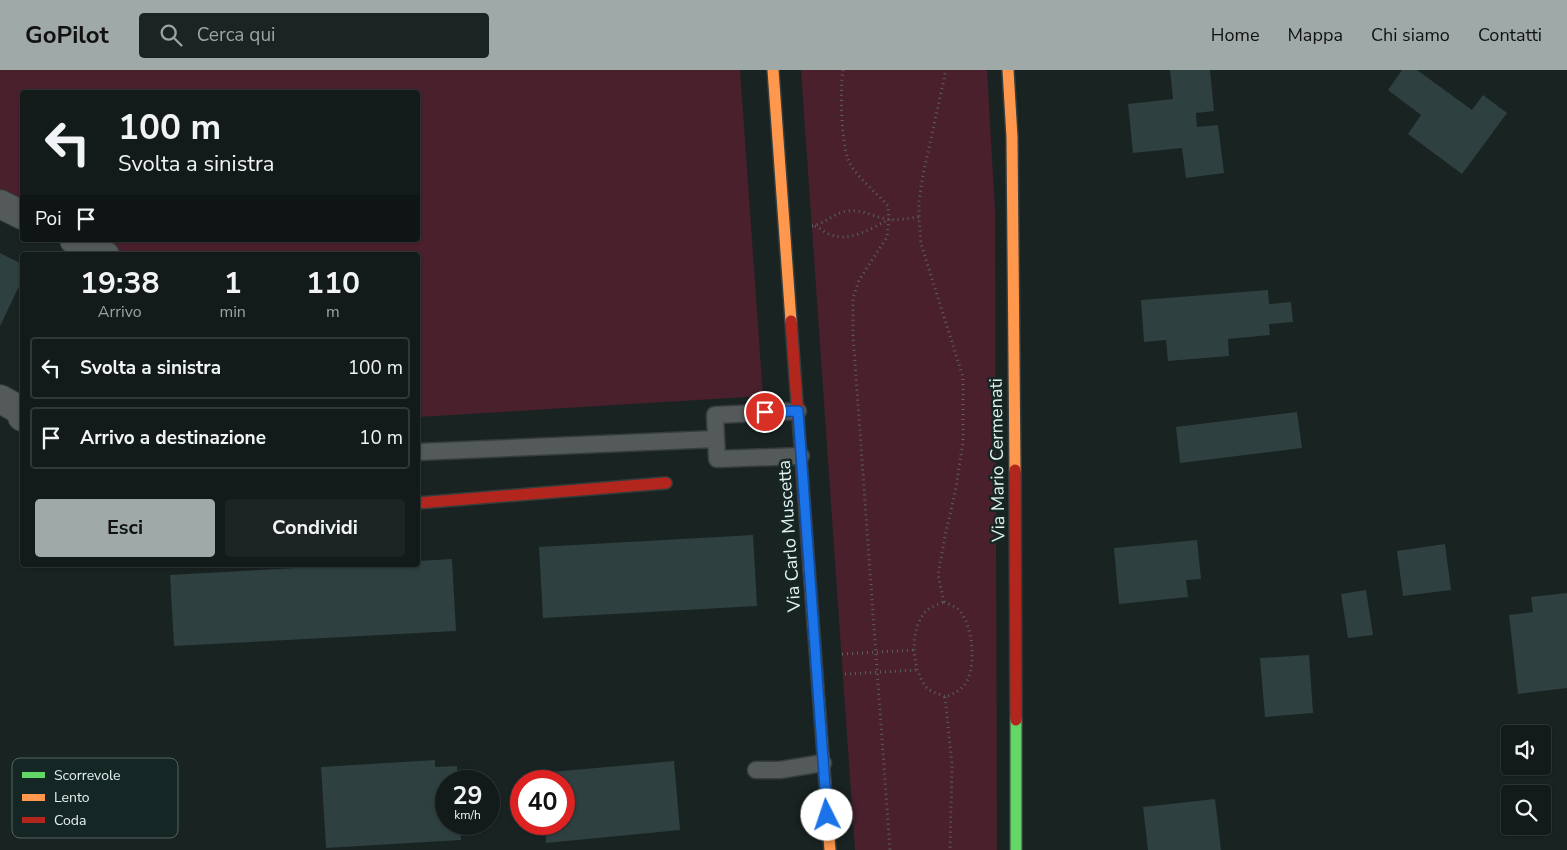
<!DOCTYPE html>
<html lang="it">
<head>
<meta charset="utf-8">
<style>
  :root { --surface:#131a1a; --page:#1c2323; --text:#f1f3f6; --muted:#9da1a2; --line:#323839; --accent:#9ea9a8 }
  body { margin:0; font-family:"Nunito Sans",sans-serif; background:var(--page); color:var(--text); height:100vh; display:flex; flex-direction:column; font-size:19px; white-space:nowrap }
  * { box-sizing:border-box; margin:0 }
  p { font-size:16px; color:var(--muted) }
  .icon { flex:none; width:28px; height:28px; fill:none; stroke:currentColor; stroke-width:2; stroke-linecap:round; stroke-linejoin:round }
  .map { position:relative; flex:1; overflow:hidden }
  .drawer { position:absolute; left:20px; top:182px; width:400px; height:315px; display:flex; flex-direction:column; background:var(--surface); border-radius:5px; box-shadow:0 1px 4px #0004,0 0 0 1px var(--line) }
  .drawer>* { flex:none }
  .guide { position:absolute; left:20px; top:20px; width:400px; height:152px; border-radius:5px; box-shadow:0 1px 4px #0004,0 0 0 1px var(--line); background:#131a1a; color:var(--text); overflow:hidden }
  .fabs { position:absolute; left:1501px; top:655px; display:grid; gap:10px }
  .fabs a { display:grid; place-items:center; width:50px; height:50px; border-radius:5px; background:var(--surface); box-shadow:0 1px 4px #0004,0 0 0 1px var(--line); font-size:25px }
  .speed { position:absolute; left:435px; top:700px; display:flex; gap:10px; font-size:25px; font-weight:700; text-align:center }
  .speed>* { display:grid; place-content:center; width:65px; height:65px; border-radius:50%; background:var(--surface); box-shadow:0 1px 4px #0004,0 0 0 1px var(--line); line-height:1 }
  .speed small { font-size:12px; font-weight:400 }
  .speed .limit { border:8px solid #d22; background:#fff; color:#111 }
  .pin { position:absolute; display:grid; place-items:center; width:42px; height:42px; color:#fff; margin:-21px; border:2px solid #fff; border-radius:50%; box-shadow:0 1px 5px #0007 }
  .me { position:absolute; width:55px; margin:-28px; rotate:356deg; stroke-linejoin:round; filter:drop-shadow(0 0 4px #0008) }
  .turn { display:flex; align-items:center; gap:18px; height:105px; padding:0 15px; font-size:22px }
  .turn .icon { width:65px; height:65px; stroke-width:2.5 }
  .turn b { display:block; font-size:35px; line-height:42px }
  .then { display:flex; align-items:center; height:48px; padding:0 15px; background:#0003; gap:10px; font-size:19px }
  .eta { display:flex; justify-content:space-evenly; align-items:center; height:85px; text-align:center }
  .eta b { font-size:30px; font-weight:700; line-height:35px }
  .cta { display:flex; gap:10px; margin-top:auto; padding:10px 15px }
  .cta a { flex:1; height:58px; border-radius:5px; background:var(--accent); color:#111; font-size:20px; font-weight:700; line-height:58px; text-align:center }
  .cta a+a { background:var(--page); color:var(--text) }
  ul { padding:0; list-style:none }
  li { display:flex; align-items:center; gap:15px; height:62px; margin:0 10px 8px; padding:0 5px; border:2px solid var(--line); border-radius:5px }
  li div { flex:1 }
  li b { display:block; font-size:19px }
  li em { font-style:normal }
  header { display:flex; align-items:center; gap:30px; box-sizing:border-box; height:70px; padding:0 25px; background:var(--accent); color:#111 }
  header strong { font-size:24px }
  nav { display:flex; gap:28px; margin-inline-start:auto; font-size:18px }
  .search { width:350px; height:45px; background:var(--page); display:flex; align-items:center; gap:12px; box-sizing:border-box; padding:0 18px; border-radius:5px; color:var(--muted); font-size:19px }
  .map>svg:first-child { display:block }
</style>
</head>
<body>
<header>
<strong>GoPilot</strong>
<div class="search"><svg class="icon" aria-label="search" viewBox="0 0 24 24"><circle cx="10" cy="10" r="6"/><path d="M15 15l6 6"/></svg>Cerca qui</div>
<nav><a>Home</a><a>Mappa</a><a>Chi siamo</a><a>Contatti</a></nav>
</header>
<div class="map">
<svg width="1567" height="780" viewBox="0 0 1567 780">
  <rect width="100%" height="100%" fill="#192322"/>
  <!-- green -->
  <g fill="#4a202d">
    <polygon points="0,0 740,0 763,326 418,347 418,185 87,185 58,170 418,170 418,22 22,22 22,152 0,141"/>
    <polygon points="801,0 987,0 995,142 997,780 855,780"/>
  </g>
  <!-- building -->
  <g fill="#2e403f">
    <polygon points="1170,0 1210,0 1214,41 1196,43 1197,57 1218,55 1224,103 1186,108 1182,78 1133,83 1128,34 1173,29"/>
    <polygon points="1402,0 1417,0 1472,40 1483,25 1507,43 1462,104 1408,64 1421,45 1388,20"/>
    <polygon points="0,183 22,194 22,210 0,256"/>
    <polygon points="1268,220 1269,234 1291,232 1293,252 1269,254 1270,265 1228,269 1229,286 1168,291 1166,270 1144,272 1141,230"/>
    <polygon points="1297,342 1302,378 1180,393 1176,357"/>
    <polygon points="753,465 757,536 543,548 539,477"/>
    <polygon points="1197,470 1201,509 1186,510 1188,527 1119,534 1114,478"/>
    <polygon points="1445,474 1451,520 1403,526 1397,481"/>
    <polygon points="452,489 456,561 174,576 170,505 349,495 418,495 418,491"/>
    <polygon points="1366,520 1373,565 1348,568 1341,524"/>
    <polygon points="1567,523 1567,618 1518,624 1509,545 1533,542 1531,527"/>
    <polygon points="1309,585 1313,643 1265,647 1260,588"/>
    <polygon points="435,690 435,697 457,696 458,711 446,711 446,754 460,754 461,770 326,778 321,697"/>
    <polygon points="674,691 680,760 546,773 545,754 564,754 564,711 540,711 540,703"/>
    <polygon points="1215,729 1221,780 1148,780 1143,737"/>
  </g>
  <g fill="none" stroke-linecap="round" stroke-linejoin="round">
    <!-- lane casing -->
    <g stroke="#363d3c" stroke-width="19">
      <g id="lane">
        <polyline points="798,341 715,345 717,389 801,386"/>
        <polyline points="418,382 716,369"/>
        <polyline points="756,700 780,700 823,693"/>
      </g>
    </g>
    <!-- street casing -->
    <g stroke="#363d3c" stroke-width="30">
      <g id="street">
        <polyline points="0,134 22,145"/>
        <polyline points="74,170 105,185"/>
        <polyline points="0,329 20,340 22,347"/>
      </g>
    </g>
    <!-- fast casing -->
    <g stroke="#363d3c" stroke-width="14">
      <polyline id="fast" points="1016,650 1016,780"/>
    </g>
    <!-- slow casing -->
    <g stroke="#363d3c" stroke-width="14">
      <g id="slow">
        <polyline points="773,0 791,251"/>
        <polyline points="1008,0 1012,67 1015,400"/>
        <polyline points="809,498 830,780"/>
      </g>
    </g>
    <!-- jam casing -->
    <g stroke="#363d3c" stroke-width="14">
      <g id="jam">
        <polyline points="791,251 809,498"/>
        <polyline points="1015,400 1016,650"/>
        <polyline points="418,433 666,413"/>
      </g>
    </g>
    <!-- path -->
    <g stroke="#5a6261" stroke-width="3" stroke-dasharray="1 4" stroke-linecap="butt">
      <path d="M843,0C840,19 841,71 848,89C853,104 877,123 888,136L889,150L887,167L859,210L853,228V265L890,780"/>
      <path d="M812,156C825,154 835,142 848,141C862,139 874,147 887,149C897,151 909,148 919,147"/>
      <path d="M815,156C820,158 824,162 829,164C850,173 870,159 888,150"/>
      <polyline points="944,532 938,505 945,466 955,423 963,372 963,307 921,174 919,147 919,131 923,105 946,0"/>
      <path d="M944,532C948,534 954,536 958,539C973,553 976,594 967,611C962,620 954,624 945,627C940,624 931,622 927,618C911,599 909,559 926,541C930,537 939,534 944,532Z"/>
      <polyline points="842,584 914,580"/>
      <polyline points="845,604 917,600"/>
      <polyline points="945,627 952,694 950,780"/>
    </g>
    <!-- lane -->
    <use href="#lane" stroke="#535a59" stroke-width="16"/>
    <!-- street -->
    <use href="#street" stroke="#535a59" stroke-width="28"/>
    <!-- fast -->
    <use href="#fast" stroke="#63d668" stroke-width="11"/>
    <!-- slow -->
    <use href="#slow" stroke="#ff974d" stroke-width="11"/>
    <!-- jam -->
    <use href="#jam" stroke="#b3261e" stroke-width="11"/>
  </g>
  <g fill="none" stroke-linecap="round" stroke-linejoin="round">
    <!-- route casing -->
    <g stroke="#114b97" stroke-width="12">
      <polyline id="route" points="765,342 798,341 827,745"/>
    </g>
    <!-- route -->
    <use href="#route" stroke="#1a73e8" stroke-width="9"/>
  </g>
  <g text-anchor="middle" stroke-width="5" stroke-linejoin="round" paint-order="stroke">
    <!-- street labels -->
    <g font-size="18" fill="#e6f1f0" stroke="#152725">
      <text transform="translate(997 390) rotate(-91)" y="6">Via Mario Cermenati</text>
      <text transform="translate(789 466) rotate(-94)" y="6">Via Carlo Muscetta</text>
    </g>
  </g>
  <!-- legend -->
  <rect x="12" y="688" width="166" height="80" rx="8" fill="#152725" stroke="#546462" stroke-width="1"/>
  <rect x="22" y="702" width="23" height="6" fill="#63d668"/>
  <rect x="22" y="724" width="23" height="7" fill="#ff974d"/>
  <rect x="22" y="747" width="23" height="6" fill="#b3261e"/>
  <g font-size="14" fill="#e6f1f0">
    <text x="54" y="710">Scorrevole</text>
    <text x="54" y="732">Lento</text>
    <text x="54" y="755">Coda</text>
  </g>
</svg>
<div class="fabs">
<a><svg class="icon" aria-label="sound" viewBox="0 0 24 24"><path d="M4 9h4l5-4v14l-5-4H4zM17 9q2 3 0 6"/></svg></a>
<a><svg class="icon" aria-label="search" viewBox="0 0 24 24"><circle cx="10" cy="10" r="6"/><path d="M15 15l6 6"/></svg></a>
</div>
<div class="speed"><div>29<small>km/h</small></div><div class="limit">40</div></div>
<div class="pin" style="left:765px;top:342px;background:#d93025"><svg class="icon" aria-label="arrive" viewBox="0 0 24 24"><path d="M6 21V4h12l-3 4 3 4H6"/></svg></div>
<svg class="me" style="left:827px;top:745px" viewBox="-20 -20 40 40"><circle r="19" fill="#fff"/><path d="M0-13L10 11 0 6-10 11z" fill="#1a73e8"/></svg>
<div class="guide">
<div class="turn"><svg class="icon" aria-label="left" viewBox="0 0 24 24"><path d="M17 20v-9H6M10 6l-5 5 5 5"/></svg><div><b>100 m</b>Svolta a sinistra</div></div>
<div class="then">Poi<svg class="icon" aria-label="arrive" viewBox="0 0 24 24"><path d="M6 21V4h12l-3 4 3 4H6"/></svg></div>
</div>
<section class="drawer">
<div class="eta">
<div><b>19:38</b><p>Arrivo</p></div>
<div><b>1</b><p>min</p></div>
<div><b>110</b><p>m</p></div>
</div>
<ul>
<li><svg class="icon" aria-label="left" viewBox="0 0 24 24"><path d="M17 20v-9H6M10 6l-5 5 5 5"/></svg><div><b>Svolta a sinistra</b></div><em>100 m</em></li>
<li><svg class="icon" aria-label="arrive" viewBox="0 0 24 24"><path d="M6 21V4h12l-3 4 3 4H6"/></svg><div><b>Arrivo a destinazione</b></div><em>10 m</em></li>
</ul>
<div class="cta"><a>Esci</a><a>Condividi</a></div>
</section>
</div>
</body>
</html>
